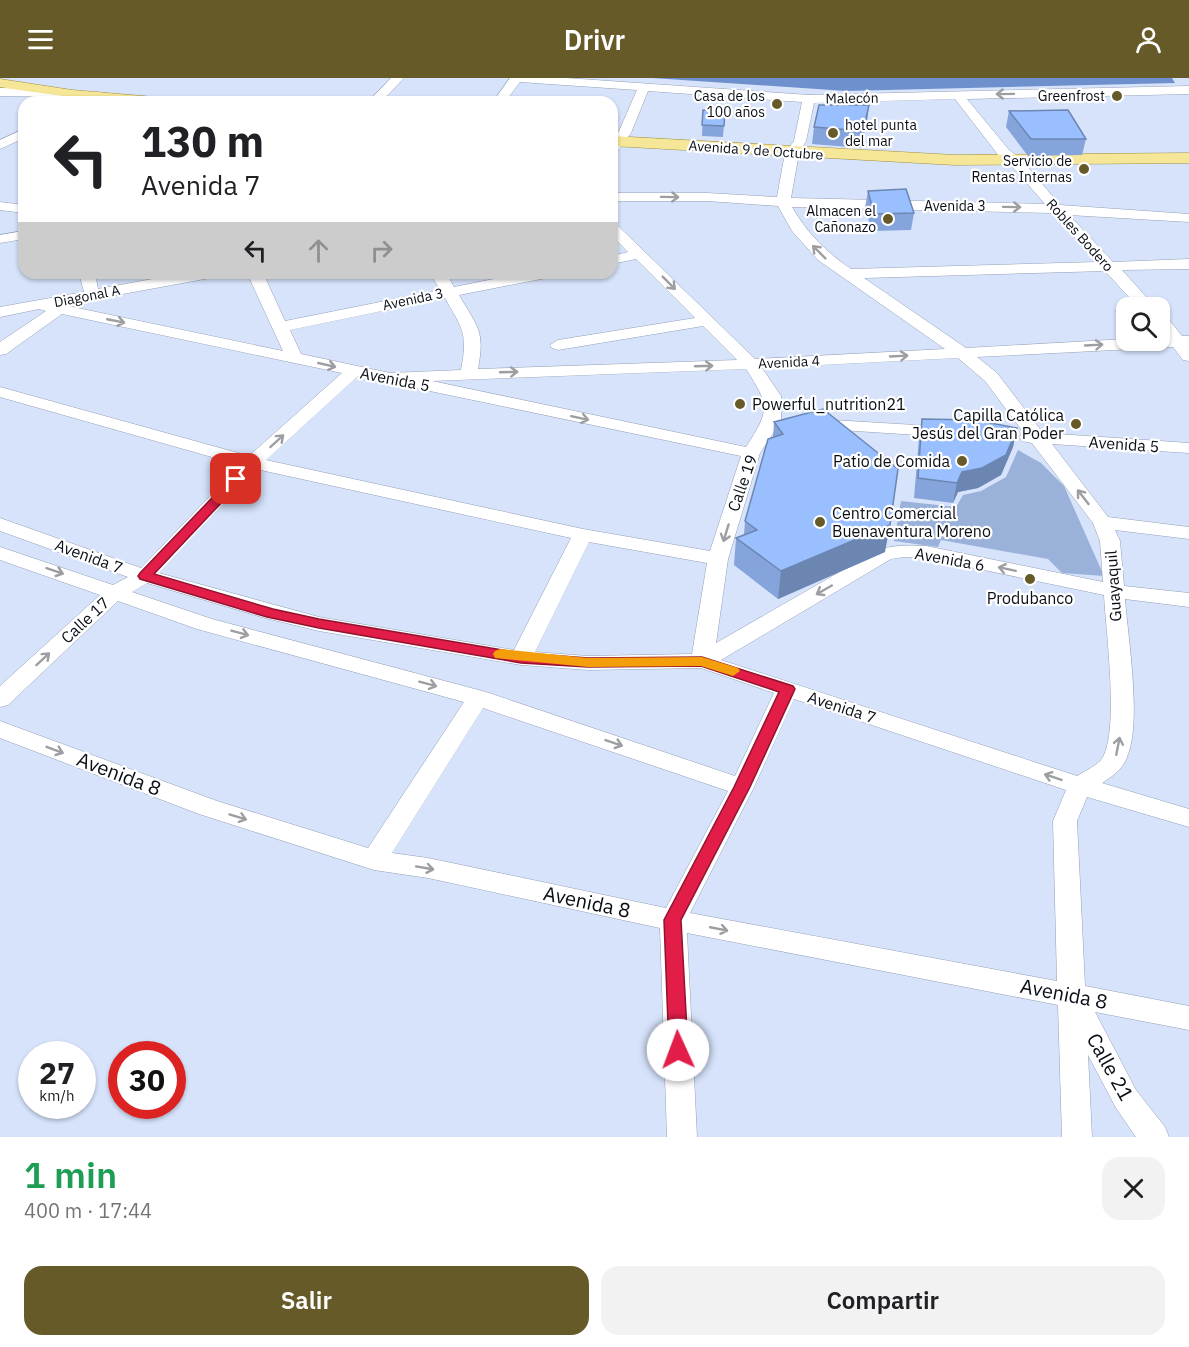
<!DOCTYPE html>
<html lang="es">
<head>
<meta charset="utf-8">
<style>
  :root { --surface:#fff; --page:#f2f2f2; --text:#202124; --muted:#757577; --accent:#665b28 }
  body { margin:0; font-family:"IBM Plex Sans",sans-serif; background:var(--page); color:var(--text); height:100vh; display:flex; flex-direction:column; font-size:22px; white-space:nowrap }
  * { box-sizing:border-box; margin:0 }
  p { font-size:20px; color:var(--muted) }
  .icon { flex:none; width:33px; height:33px; fill:none; stroke:currentColor; stroke-width:2; stroke-linecap:round; stroke-linejoin:round }
  .map { position:relative; height:1059px; overflow:hidden }
  .panel { display:flex; flex-direction:column; background:var(--surface); flex:1 }
  .panel>* { flex:none }
  .top-card { position:absolute; left:18px; top:18px; width:600px; height:183px; border-radius:18px; box-shadow:0 2px 4px #0004; background:#fff; color:var(--text); overflow:hidden }
  .controls { position:absolute; left:1116px; top:219px; display:grid; gap:12px }
  .controls a { display:grid; place-items:center; width:54px; height:54px; border-radius:12px; background:var(--surface); box-shadow:0 2px 4px #0004; font-size:30px }
  .speed { position:absolute; left:18px; top:963px; display:flex; gap:12px; font-size:30px; font-weight:700; text-align:center }
  .speed>* { display:grid; place-content:center; width:78px; height:78px; border-radius:50%; background:var(--surface); box-shadow:0 2px 4px #0004; line-height:1 }
  .speed small { font-size:15px; font-weight:400 }
  .speed .limit { border:9px solid #d22; background:#fff; color:#111 }
  .pin { position:absolute; display:grid; place-items:center; width:51px; height:51px; color:#fff; margin:-26px; border-radius:12px; box-shadow:0 3px 9px #0006 }
  .me { position:absolute; width:66px; margin:-33px; rotate:358deg; stroke-linejoin:round; filter:drop-shadow(0 0 4px #0008) }
  .turn { display:flex; align-items:center; gap:21px; height:126px; padding:0 24px; font-size:27px }
  .turn .icon { width:78px; height:78px; stroke-width:2.5 }
  .turn b { display:block; font-size:42px; line-height:51px }
  .lanes { display:flex; align-items:center; height:57px; padding:0 24px; background:#0003; justify-content:center; gap:30px; direction:ltr }
  .lanes .off { opacity:.35 }
  .round { display:grid; place-items:center; flex:none; width:63px; height:63px; border-radius:18px; background:var(--page) }
  .head { display:flex; align-items:center; justify-content:space-between; height:102px; padding:0 24px }
  h1 { font-size:36px; font-weight:600; line-height:45px; color:#1e9e55 }
  .cta { display:flex; gap:12px; margin-top:auto; padding:12px 24px }
  .cta a { flex:1; height:69px; border-radius:18px; background:var(--accent); color:#fff; font-size:24px; font-weight:600; line-height:69px; text-align:center }
  .cta a+a { background:var(--page); color:var(--text) }
  header { display:flex; justify-content:space-between; align-items:center; height:78px; padding:0 24px; background:var(--accent); color:#fff; font-size:27px; font-weight:600 }
  .map>svg:first-child { display:block }
</style>
</head>
<body>
<header><svg class="icon" aria-label="menu" viewBox="0 0 24 24"><path d="M4 6h16M4 12h16M4 18h16"/></svg>Drivr<svg class="icon" aria-label="person" viewBox="0 0 24 24"><circle cx="12" cy="8" r="4"/><path d="M4 21q1-7 8-7t8 7"/></svg></header>
<div class="map">
<svg width="1189" height="1059" viewBox="0 0 1189 1059">
  <rect width="100%" height="100%" fill="#d6e3fb"/>
  <!-- green -->
  <polygon fill="#9ab1d9" points="1018,372 1041,385 1064,408 1104,498 1062,495 1048,481 941,462 938,469 894,463 901,423 956,429 963,417 981,413 1006,399"/>
  <!-- water -->
  <polygon fill="#6e91ce" points="652,0 1172,0 1175,5 846,13"/>
  <g fill="none" stroke-linecap="round" stroke-linejoin="round">
    <!-- minor casing -->
    <g stroke="#94a0b6" stroke-width="1">
      <g id="minor">
        <polygon points="391,0 404,0 381,24 368,24"/>
        <path d="M510,0H566L809,17L1189,8V16L967,21L1009,72L1020,80L1060,127L1189,136V144L1069,137L1113,184L1189,181V191L1122,192L1156,230H1139L1105,193L864,200L966,270L1126,261L1160,262V260L1166,259L1160,251V236L1166,238L1182,258H1189V283L1183,282L1173,269L977,279L997,295L1043,355L1189,365V375L1052,366L1108,439L1189,449V461L1115,452L1120,463L1124,508L1189,515V529L1125,521C1128,561 1142,644 1127,679C1122,692 1113,698 1102,705L1189,731V749L1087,719L1077,743L1085,908L1189,928V952L1095,934L1136,1012L1165,1049L1169,1059H1136L1116,1030L1088,977L1092,1059H1062L1058,927L687,855L697,1059H667L660,850L428,800L374,792L199,736L0,660V643L217,723L368,770L464,624L197,551L118,523L8,627L0,629V608L100,517L0,482V469L113,507L128,499L0,453V440L141,490L240,387L0,319V309L249,378L342,295L62,236L6,276L0,277V264L46,233L39,231L0,239V229L84,214L79,195H95L98,211L185,195H218L210,200L63,227L283,273L247,195H263L285,243L440,212L430,195H446L454,209L523,195H554L546,200L459,217C478,250 485,252 478,291L737,282L703,248L558,272L552,270L550,267L558,262L695,240L636,181L612,186V178L628,174L612,158V146L617,147L755,281L945,271L818,182L792,153L778,128L707,123H612V115H707L777,119L785,75L794,63L802,24L648,13L631,55L617,74L612,75V60L619,53L637,12L520,4L505,24H493ZM955,21L999,78L1010,86L1045,126L791,120L799,75L806,63L814,25ZM792,129L1052,135L1097,184L851,191C826,174 807,155 792,129ZM445,220C463,252 468,255 461,292L390,295L301,276L290,252ZM958,280L985,303L1024,355L1019,359L1022,363L1032,365L1093,445L1100,463L1103,504L926,468C909,467 894,467 878,472L716,565L728,481L760,375L781,343V318L762,290ZM746,291C770,328 770,332 746,369L432,303ZM358,298L741,378L710,473L583,451L266,382ZM256,391L571,460L514,572L319,539L159,495ZM589,464L707,485L692,576L588,578L535,574ZM904,479L926,480L1104,517C1106,554 1119,649 1103,679C1099,687 1085,693 1077,698L721,582L891,481ZM147,505L265,540L319,553L521,587L588,592L701,590L774,615L735,698L486,614L212,541L132,514ZM794,621L1066,712L1053,743L1057,903L690,835L754,709ZM483,630L728,713L666,830L428,780L392,775Z"/>
        <polygon points="0,10 65,11 71,15 65,19 0,18"/>
        <polygon points="98,14 102,15 102,21 96,24 81,24"/>
        <polygon points="24,51 24,60 0,71 0,62"/>
        <polygon points="0,124 24,127 24,135 0,132"/>
        <polygon points="24,153 24,161 0,165 0,157"/>
        <polygon points="815,341 949,349 955,350 958,354 955,358 949,359 809,350 806,346 809,342"/>
      </g>
    </g>
    <!-- major casing -->
    <g stroke="#9f903c" stroke-width="1">
      <g id="major">
        <path d="M0,1L72,12L166,20L173,24C113,24 60,19 0,9Z"/>
        <polygon points="612,58 955,77 1189,75 1189,85 955,87 612,68"/>
      </g>
    </g>
    <!-- minor -->
    <use href="#minor" fill="#fff" fill-rule="evenodd"/>
    <!-- major -->
    <use href="#major" fill="#f6e697" fill-rule="evenodd"/>
  </g>
  <!-- wall -->
  <g fill="#84a4db">
    <polygon points="703,32 725,32 723,59 702,58"/>
    <polygon points="1009,33 1086,61 1082,77 1028,78 1006,49"/>
    <polygon points="867,43 861,70 812,66 814,49"/>
    <polygon points="868,113 914,135 911,152 872,153 865,130"/>
    <polygon points="922,341 1017,350 1013,369 1001,397 978,410 958,414 953,425 914,420 919,360"/>
    <polygon points="774,344 885,474 778,521 734,487 736,460 744,457 745,443 773,359"/>
  </g>
  <!-- shaded-wall -->
  <g fill="#6c86b2">
    <polygon points="869,27 867,43 861,70 863,53"/>
    <polygon points="1017,350 1013,369 1001,397 978,410 958,414 953,425 957,405 962,394"/>
    <polygon points="890,447 885,474 778,521 781,493"/>
  </g>
  <!-- building -->
  <g fill="#9abfff" stroke="#6c86b2" stroke-width="1.5">
    <polygon points="819,27 869,27 863,53 814,49"/>
    <polygon points="703,32 725,32 724,48 702,47"/>
    <polygon points="1068,32 1086,61 1031,61 1009,33"/>
    <polygon points="906,111 914,135 874,136 868,113"/>
    <polygon points="823,331 898,391 890,447 781,493 736,460 757,452 745,443 768,361 783,356 774,344"/>
    <polygon points="922,341 975,342 1017,350 1006,377 982,390 962,394 957,405 918,400"/>
  </g>
  <!-- one-way arrows -->
  <defs><path id="oneway-shaft" d="M-6 0H5M1.5-3L5.5 0L1.5 3" fill="none" stroke-width="1.6" stroke-linecap="round" stroke-linejoin="round" transform="scale(1.5)"/></defs>
  <g stroke="#9d9ea1">
    <use href="#oneway-shaft" transform="translate(1005 16) rotate(179)"/>
    <use href="#oneway-shaft" transform="translate(670 119) rotate(1)"/>
    <use href="#oneway-shaft" transform="translate(1012 129) rotate(1)"/>
    <use href="#oneway-shaft" transform="translate(819 174) rotate(-135)"/>
    <use href="#oneway-shaft" transform="translate(669 205) rotate(45)"/>
    <use href="#oneway-shaft" transform="translate(116 243) rotate(11)"/>
    <use href="#oneway-shaft" transform="translate(1094 267) rotate(-3)"/>
    <use href="#oneway-shaft" transform="translate(899 278) rotate(-3)"/>
    <use href="#oneway-shaft" transform="translate(327 287) rotate(13)"/>
    <use href="#oneway-shaft" transform="translate(704 288) rotate(-2)"/>
    <use href="#oneway-shaft" transform="translate(509 294) rotate(-2)"/>
    <use href="#oneway-shaft" transform="translate(580 340) rotate(12)"/>
    <use href="#oneway-shaft" transform="translate(277 363) rotate(-42)"/>
    <use href="#oneway-shaft" transform="translate(1083 419) rotate(-128)"/>
    <use href="#oneway-shaft" transform="translate(726 455) rotate(107)"/>
    <use href="#oneway-shaft" transform="translate(1007 491) rotate(-168)"/>
    <use href="#oneway-shaft" transform="translate(55 493) rotate(19)"/>
    <use href="#oneway-shaft" transform="translate(824 512) rotate(150)"/>
    <use href="#oneway-shaft" transform="translate(240 555) rotate(15)"/>
    <use href="#oneway-shaft" transform="translate(43 581) rotate(-43)"/>
    <use href="#oneway-shaft" transform="translate(428 606) rotate(15)"/>
    <use href="#oneway-shaft" transform="translate(614 665) rotate(19)"/>
    <use href="#oneway-shaft" transform="translate(1118 668) rotate(-79)"/>
    <use href="#oneway-shaft" transform="translate(55 672) rotate(21)"/>
    <use href="#oneway-shaft" transform="translate(1053 699) rotate(-162)"/>
    <use href="#oneway-shaft" transform="translate(238 739) rotate(17)"/>
    <use href="#oneway-shaft" transform="translate(425 790) rotate(10)"/>
    <use href="#oneway-shaft" transform="translate(719 851) rotate(11)"/>
  </g>
  <!-- route -->
  <polygon fill="#e11d48" stroke="#92132f" stroke-width="1.5" points="236,398 241,399 241,404 154,496 273,531 319,541 521,575 588,580 702,579 793,608 795,611 750,709 681,842 688,972 685,978 678,980 672,978 669,972 664,842 734,709 779,614 701,588 588,589 521,585 319,550 267,539 140,501 138,498 140,495 232,399"/>
  <!-- slow -->
  <polygon fill="#f59e0b" points="500,571 588,580 702,579 738,590 740,593 733,598 701,588 588,589 495,580 493,576 495,573"/>
  <!-- markers -->
  <g fill="#665b28" stroke="#fff" stroke-width="2">
    <circle cx="1117" cy="18" r="6"/>
    <circle cx="777" cy="26" r="6"/>
    <circle cx="833" cy="55" r="6"/>
    <circle cx="1084" cy="91" r="6"/>
    <circle cx="888" cy="141" r="6"/>
    <circle cx="740" cy="326" r="6"/>
    <circle cx="1076" cy="346" r="6"/>
    <circle cx="962" cy="383" r="6"/>
    <circle cx="820" cy="444" r="6"/>
    <circle cx="1030" cy="501" r="6"/>
  </g>
  <g text-anchor="middle" stroke-width="4.5" stroke-linejoin="round" paint-order="stroke">
    <!-- far-poi labels -->
    <g font-size="14" fill="#090d15" stroke="#fff" text-anchor="end">
      <text x="765" y="23">Casa de los<tspan x="765" dy="16">100 años</tspan></text>
      <text x="1105" y="23">Greenfrost</text>
      <text x="845" y="52" text-anchor="start">hotel punta<tspan x="845" dy="16">del mar</tspan></text>
      <text x="1072" y="88">Servicio de<tspan x="1072" dy="16">Rentas Internas</tspan></text>
      <text x="876" y="138">Almacen el<tspan x="876" dy="16">Cañonazo</tspan></text>
    </g>
    <!-- far-street labels -->
    <g font-size="14" fill="#090d15" stroke="#fff">
      <text transform="translate(852 20) rotate(-1)" y="5">Malecón</text>
      <text transform="translate(756 72) rotate(4)" y="5">Avenida 9 de Octubre</text>
      <text x="955" y="133">Avenida 3</text>
      <text transform="translate(1080 157) rotate(48)" y="5">Robles Bodero</text>
      <text transform="translate(87 218) rotate(-11)" y="5">Diagonal A</text>
      <text transform="translate(413 221) rotate(-12)" y="5">Avenida 3</text>
      <text transform="translate(789 284) rotate(-3)" y="5">Avenida 4</text>
    </g>
    <!-- street labels -->
    <g font-size="16" fill="#090d15" stroke="#fff">
      <text transform="translate(395 301) rotate(11)" y="6">Avenida 5</text>
      <text transform="translate(1124 366) rotate(4)" y="6">Avenida 5</text>
      <text transform="translate(742 405) rotate(-71)" y="6">Calle 19</text>
      <text transform="translate(89 478) rotate(20)" y="6">Avenida 7</text>
      <text transform="translate(950 481) rotate(10)" y="6">Avenida 6</text>
      <text transform="translate(1113 508) rotate(-94)" y="6">Guayaquil</text>
      <text transform="translate(85 542) rotate(-43)" y="6">Calle 17</text>
      <text transform="translate(842 629) rotate(18)" y="6">Avenida 7</text>
    </g>
    <!-- poi labels -->
    <g font-size="16" fill="#090d15" stroke="#fff" text-anchor="start">
      <text x="752" y="332">Powerful_nutrition21</text>
      <text x="1064" y="343" text-anchor="end">Capilla Católica<tspan x="1064" dy="18">Jesús del Gran Poder</tspan></text>
      <text x="950" y="389" text-anchor="end">Patio de Comida</text>
      <text x="832" y="441">Centro Comercial<tspan x="832" dy="18">Buenaventura Moreno</tspan></text>
      <text x="1030" y="526" text-anchor="middle">Produbanco</text>
    </g>
    <!-- near-street labels -->
    <g font-size="20" fill="#090d15" stroke="#fff">
      <text transform="translate(119 696) rotate(21)" y="7">Avenida 8</text>
      <text transform="translate(587 824) rotate(12)" y="7">Avenida 8</text>
      <text transform="translate(1064 916) rotate(11)" y="7">Avenida 8</text>
      <text transform="translate(1110 989) rotate(61)" y="7">Calle 21</text>
    </g>
  </g>
</svg>
<div class="controls">
<a><svg class="icon" aria-label="search" viewBox="0 0 24 24"><circle cx="10" cy="10" r="6"/><path d="M15 15l6 6"/></svg></a>
</div>
<div class="speed"><div>27<small>km/h</small></div><div class="limit">30</div></div>
<div class="pin" style="left:236px;top:401px;background:#d93025"><svg class="icon" aria-label="arrive" viewBox="0 0 24 24"><path d="M6 21V4h12l-3 4 3 4H6"/></svg></div>
<svg class="me" style="left:678px;top:972px" viewBox="-20 -20 40 40"><circle r="19" fill="#fff"/><path d="M0-13L10 11 0 6-10 11z" fill="#e11d48"/></svg>
<div class="top-card">
<div class="turn"><svg class="icon" aria-label="left" viewBox="0 0 24 24"><path d="M17 20v-9H6M10 6l-5 5 5 5"/></svg><div><b>130 m</b>Avenida 7</div></div>
<div class="lanes"><svg class="icon" aria-label="left" viewBox="0 0 24 24"><path d="M17 20v-9H6M10 6l-5 5 5 5"/></svg><svg class="icon off" aria-label="ahead" viewBox="0 0 24 24"><path d="M12 20V5M6 11l6-6 6 6"/></svg><svg class="icon off" aria-label="right" viewBox="0 0 24 24"><path d="M7 20v-9h11M14 6l5 5-5 5"/></svg></div>
</div>
</div>
<section class="panel">
<div class="head"><div><h1>1 min</h1><p>400 m · 17:44</p></div><a class="round"><svg class="icon" aria-label="close" viewBox="0 0 24 24"><path d="M6 6l12 12M18 6L6 18"/></svg></a></div>
<div class="cta"><a>Salir</a><a>Compartir</a></div>
</section>
</body>
</html>
